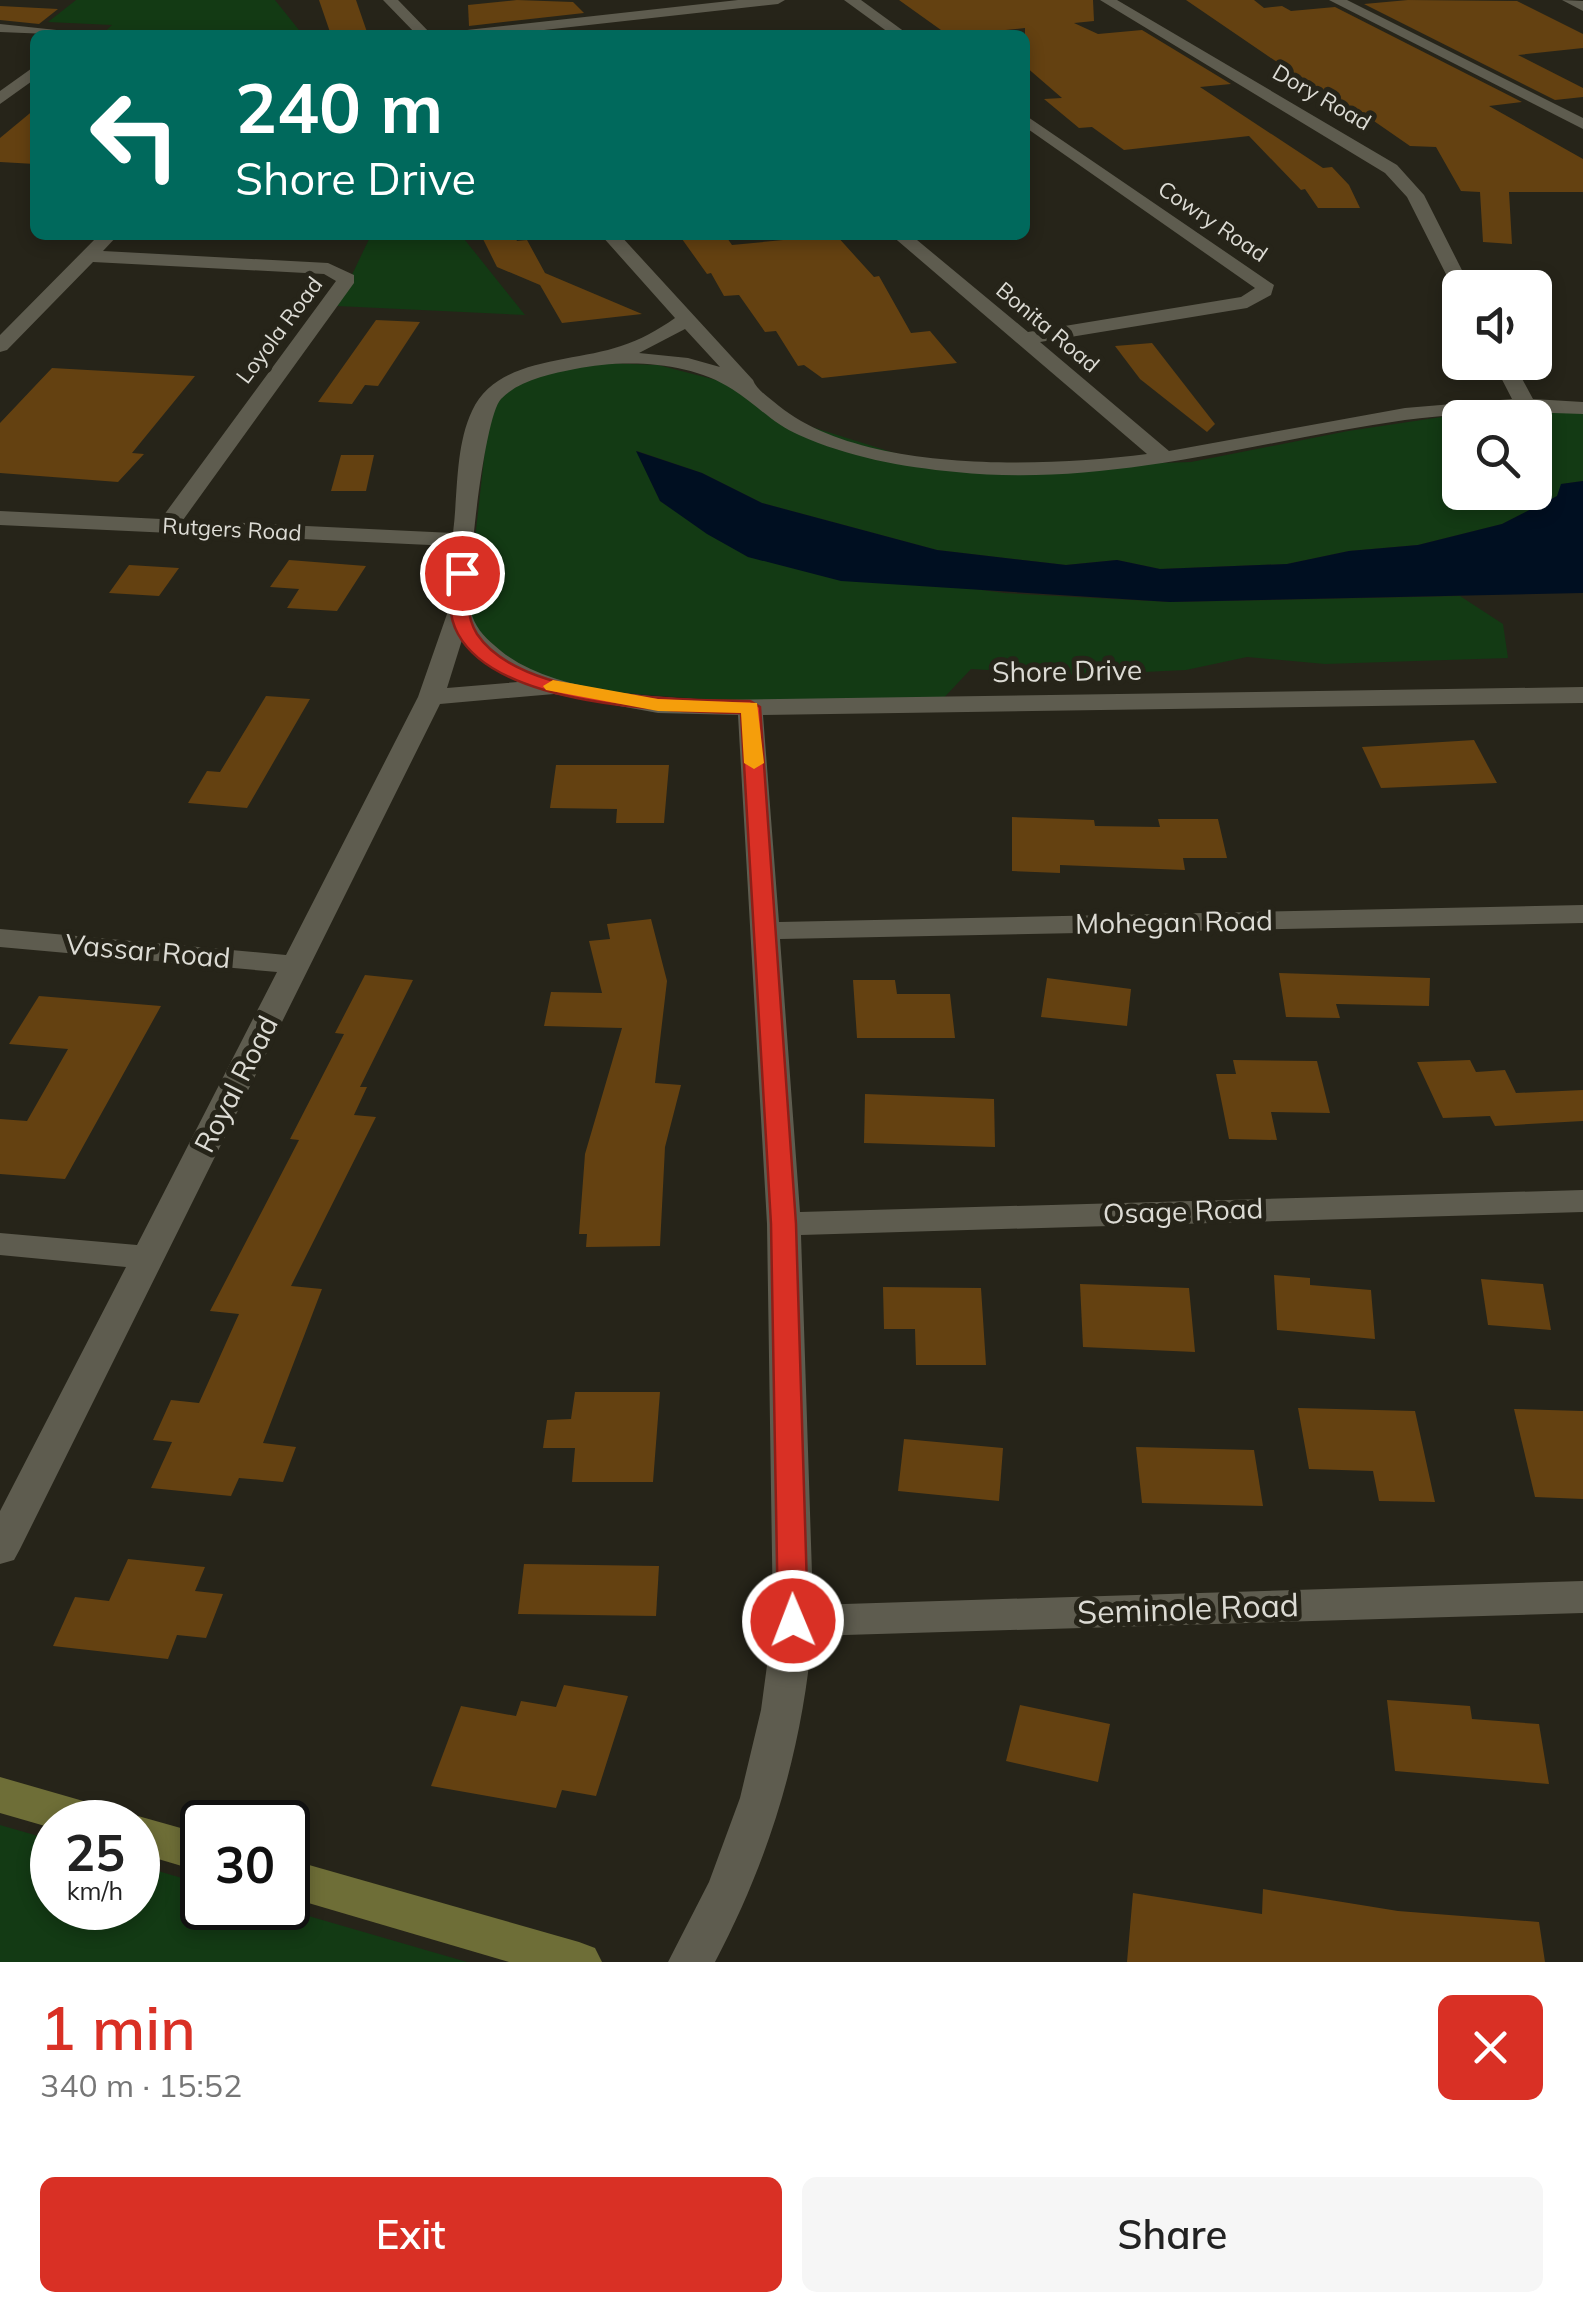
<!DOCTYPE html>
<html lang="en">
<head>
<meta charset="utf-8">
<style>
  :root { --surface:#fff; --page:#f6f6f6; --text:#222; --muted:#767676; --accent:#d93025 }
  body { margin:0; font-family:Mulish,sans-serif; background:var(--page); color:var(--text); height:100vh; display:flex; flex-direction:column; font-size:38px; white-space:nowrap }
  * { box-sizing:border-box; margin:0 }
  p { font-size:32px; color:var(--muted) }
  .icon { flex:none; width:55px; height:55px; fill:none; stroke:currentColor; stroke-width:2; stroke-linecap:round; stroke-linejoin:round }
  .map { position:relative; height:1962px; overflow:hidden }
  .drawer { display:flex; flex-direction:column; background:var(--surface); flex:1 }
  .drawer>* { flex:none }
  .banner { position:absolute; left:30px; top:30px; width:1000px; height:210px; border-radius:15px; box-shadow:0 5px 15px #0003; background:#00695c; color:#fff; overflow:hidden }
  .controls { position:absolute; left:1442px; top:270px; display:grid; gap:20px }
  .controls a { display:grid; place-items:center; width:110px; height:110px; border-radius:15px; background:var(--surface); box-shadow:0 5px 15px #0003; font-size:50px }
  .speed { position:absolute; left:30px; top:1800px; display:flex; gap:20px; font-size:50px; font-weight:700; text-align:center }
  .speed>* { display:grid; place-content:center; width:130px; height:130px; border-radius:50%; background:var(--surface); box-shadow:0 5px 15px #0003; line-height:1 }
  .speed small { font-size:25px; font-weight:400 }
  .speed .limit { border:5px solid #111; border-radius:15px; background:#fff; color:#111 }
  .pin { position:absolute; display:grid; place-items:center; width:85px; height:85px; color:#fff; margin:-42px; border:5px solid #fff; border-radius:50%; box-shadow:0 2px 10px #0007 }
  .me { position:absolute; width:110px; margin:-55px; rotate:359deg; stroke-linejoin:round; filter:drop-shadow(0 0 8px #0008) }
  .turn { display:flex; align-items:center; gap:35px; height:210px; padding:0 40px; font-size:45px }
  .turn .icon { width:130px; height:130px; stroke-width:2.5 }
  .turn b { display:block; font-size:70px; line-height:85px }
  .round { display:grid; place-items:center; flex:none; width:105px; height:105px; border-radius:15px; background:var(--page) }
  .overview { display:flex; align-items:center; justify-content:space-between; height:170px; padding:0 40px }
  h1 { font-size:60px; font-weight:600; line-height:75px; color:var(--accent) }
  .cta { display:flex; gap:20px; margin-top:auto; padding:20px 40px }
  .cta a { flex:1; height:115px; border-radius:15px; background:var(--accent); color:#fff; font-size:40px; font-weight:600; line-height:115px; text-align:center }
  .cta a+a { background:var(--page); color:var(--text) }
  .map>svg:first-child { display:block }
</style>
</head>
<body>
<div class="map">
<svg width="1583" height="1962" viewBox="0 0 1583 1962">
  <rect width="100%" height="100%" fill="#262419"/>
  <!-- green -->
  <g fill="#133a14" fill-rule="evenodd">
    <polygon points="76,0 275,0 303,35 101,35 112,25 48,22"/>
    <polygon points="371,235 461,235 525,315 337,306"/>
    <path d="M604,363L658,365L724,382L767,413L949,470L1191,462L1348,431L1515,406L1583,410V481L1562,484L1558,496L1502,524L1418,545L1349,551L1287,564L1160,569L1117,560L1066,565L937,550L762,503L702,473L637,451L660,501L748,557L1004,593L1170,602L1460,596L1503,624L1508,658L1325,664L1247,657L1186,670L1081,675L971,669L938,704L816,708L561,688L464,637L491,396L545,371ZM1460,418H1535V492H1460Z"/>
    <polygon points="0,1825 52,1840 52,1908 138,1908 138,1865 202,1884 202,1908 281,1908 467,1962 0,1962"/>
  </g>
  <!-- water -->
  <polygon fill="#000f21" points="636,451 702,473 762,503 937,550 1066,565 1117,560 1160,569 1287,564 1349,551 1418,545 1502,524 1557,496 1561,484 1583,481 1583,593 1170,602 841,581 748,557 707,534 660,501"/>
  <!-- building -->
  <g fill="#644111">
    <polygon points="319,0 356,0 368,35 331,35"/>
    <polygon points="517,0 573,2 584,13 469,26 468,5"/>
    <polygon points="899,0 1093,0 1094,21 1074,23 1098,34 1142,30 1231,84 1200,87 1323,168 1332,167 1349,185 1360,208 1318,208 1305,189 1301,190 1249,136 1124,150 1092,127 1079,128 1044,99 1062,98 1025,66 1025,28 956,35 941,30"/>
    <polygon points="1186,0 1254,0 1264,8 1282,6 1291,11 1335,7 1522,102 1489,106 1583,159 1583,192 1509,192 1512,244 1483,242 1480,192 1461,191 1436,147 1410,146 1371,119 1362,120"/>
    <polygon points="1408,0 1517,1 1583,34 1583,48 1518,55 1583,88 1583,97 1555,100 1364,4"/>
    <polygon points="0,6 58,9 39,24 0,20"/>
    <polygon points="35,109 35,164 0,162 0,138"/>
    <polygon points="481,235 514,235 517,241 527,240 545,273 642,314 562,323 540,285 497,267"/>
    <polygon points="725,235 732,245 836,235 874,277 879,276 911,333 930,331 957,363 822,378 804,365 798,366 776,331 765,332 739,295 724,296 711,273 707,274 682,239"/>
    <polygon points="376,320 420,322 378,386 365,385 352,404 318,402"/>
    <polygon points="1152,343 1215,424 1207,432 1140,379 1115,346"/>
    <polygon points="52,368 195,376 132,453 144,454 118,482 0,473 0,423"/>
    <polygon points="341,455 374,455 366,491 331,491"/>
    <polygon points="289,560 366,566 337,611 287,608 299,589 270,587"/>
    <polygon points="129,565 179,568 159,596 109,593"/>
    <polygon points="266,696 310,699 247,808 188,803 207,771 220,772"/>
    <polygon points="1474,740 1497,783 1381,788 1362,747"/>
    <polygon points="556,765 669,765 664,823 616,823 617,809 550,808"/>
    <polygon points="1012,817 1094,820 1095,826 1160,827 1158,819 1218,819 1227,858 1183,858 1185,870 1060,865 1060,873 1012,871"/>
    <polygon points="651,919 667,981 655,1083 681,1085 665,1147 660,1246 586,1247 587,1234 579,1234 585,1154 622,1028 544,1026 551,992 602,993 589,941 610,939 607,924"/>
    <polygon points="1279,973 1430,978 1429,1006 1336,1004 1340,1018 1286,1017"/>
    <polygon points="365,975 413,980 360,1087 367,1087 354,1115 376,1117 291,1286 322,1289 263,1443 296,1447 283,1482 239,1478 231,1496 151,1488 172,1442 153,1440 171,1400 199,1403 239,1314 210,1311 299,1140 290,1139 344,1034 335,1033"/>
    <polygon points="1047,978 1131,989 1127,1026 1041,1017"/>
    <polygon points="853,980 895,980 897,994 950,994 955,1038 857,1038"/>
    <polygon points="39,996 161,1006 65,1179 0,1174 0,1119 27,1121 68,1049 9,1044"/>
    <polygon points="1233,1060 1317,1061 1330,1113 1271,1112 1277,1140 1229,1139 1216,1074 1236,1074"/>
    <polygon points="1470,1060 1476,1072 1505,1070 1516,1093 1583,1090 1583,1121 1495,1126 1490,1116 1443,1118 1417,1062"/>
    <polygon points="865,1094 994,1099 995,1147 864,1143"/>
    <polygon points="1274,1275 1310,1278 1310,1285 1371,1290 1375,1339 1277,1330"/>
    <polygon points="1481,1279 1543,1284 1551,1330 1488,1325"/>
    <polygon points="1080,1284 1189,1288 1195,1352 1083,1347"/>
    <polygon points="883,1287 981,1288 986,1365 916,1365 915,1329 884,1329"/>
    <polygon points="575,1392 660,1392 653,1482 572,1482 575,1448 543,1448 547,1420 571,1419"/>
    <polygon points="1298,1408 1415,1411 1435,1502 1379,1501 1373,1471 1309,1469"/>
    <polygon points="1514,1409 1583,1411 1583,1499 1535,1497"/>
    <polygon points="904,1439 1003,1448 999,1501 898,1491"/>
    <polygon points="1136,1447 1254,1450 1263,1506 1142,1503"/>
    <polygon points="128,1559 205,1567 195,1591 223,1594 206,1638 177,1635 168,1659 53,1646 75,1597 109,1601"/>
    <polygon points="524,1564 659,1566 656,1616 518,1614"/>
    <polygon points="564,1685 628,1696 596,1796 562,1790 556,1808 431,1786 461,1706 516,1716 521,1701 556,1707"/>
    <polygon points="1387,1700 1470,1706 1472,1719 1539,1724 1549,1784 1395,1771"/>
    <polygon points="1020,1705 1110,1724 1098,1782 1006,1761"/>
    <polygon points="1263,1889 1398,1911 1539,1922 1545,1962 1127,1962 1133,1893 1262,1914"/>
  </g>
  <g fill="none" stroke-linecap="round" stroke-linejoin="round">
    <!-- street -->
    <g fill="#5e5c4f" fill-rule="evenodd">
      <polygon points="383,0 398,0 432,35 417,35"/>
      <polygon points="738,0 785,0 778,4 499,35 451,35 458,31"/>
      <polygon points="844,0 861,0 909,35 892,35"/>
      <polygon points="1100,0 1117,0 1397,165 1424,195 1471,288 1460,288 1460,293 1455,292 1407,197 1385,173"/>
      <polygon points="1329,0 1347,0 1583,118 1583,129"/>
      <polygon points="1562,0 1583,1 1583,11"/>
      <polygon points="0,24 66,31 73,35 0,32"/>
      <polygon points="35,66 35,79 0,104 0,91"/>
      <path d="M1025,115L1274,285L1271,295L1247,308L1040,342L1169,451L1405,408L1512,399L1493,362H1513L1533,399L1583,402V414C1523,411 1465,412 1405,420C1255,441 1109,488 956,472C902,467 848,457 799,435C773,424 756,404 732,389C689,361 624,359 575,369C550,374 519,380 501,399C484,416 465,587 471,612C474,625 484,637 494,645C545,693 651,697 718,700L1583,687V703L763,715L779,922L1583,905V923L780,939L800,1212L1583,1190V1212L801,1235L813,1605L1583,1581V1613L812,1636C802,1752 769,1860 715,1962H668L709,1882L740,1798L761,1710L773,1621L767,1224L738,715L658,713L554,694L440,704L20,1549L14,1560L0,1564V1511L126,1267L0,1255V1233L137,1245L277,972L0,947V929L286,955L418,697L447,614L451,546L0,525V511L161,519L336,281L324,274L93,262L7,350L0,352V335L99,235H118L103,251L328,263L354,275V283L183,520L453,533C458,494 455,447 472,411C497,357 572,363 621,346C640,340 658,330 675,318L601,235H620L753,380C756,389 769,398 779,406C863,474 1045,467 1147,454L891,235H911L1028,332L1241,297L1255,288L1025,127ZM685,329L720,367L688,358L639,353ZM462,640L485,664L518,682L447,688Z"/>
    </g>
    <!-- secondary -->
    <g fill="#6e6e37" fill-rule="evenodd">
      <polygon points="0,1777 111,1809 118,1822 52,1822 52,1828 0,1813"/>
      <polygon points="138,1816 202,1834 202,1872 138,1853 138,1822 122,1822"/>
      <polygon points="288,1859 579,1942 595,1948 602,1962 509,1962 288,1897"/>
    </g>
  </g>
  <!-- route -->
  <path fill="#d93025" stroke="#8d1f18" stroke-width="2.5" d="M462,568L470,573C468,594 465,615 477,634C521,700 680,700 750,701L760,707L796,1224L808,1621L804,1630L793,1633L782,1630L778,1621L771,1224L741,713C668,711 498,707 458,634C447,614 450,595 453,573Z"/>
  <!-- slow -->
  <polygon fill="#f59e0b" points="553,680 658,699 757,703 764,763 754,769 744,763 741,713 658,711 546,690 543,686"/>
  <g text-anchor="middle" stroke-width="10" stroke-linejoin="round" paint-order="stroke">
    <!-- far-street labels -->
    <g font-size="22" fill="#dcdbd4" stroke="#262419">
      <text transform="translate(1322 97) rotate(30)" y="8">Dory Road</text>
      <text transform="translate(1213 221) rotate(34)" y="8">Cowry Road</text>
      <text transform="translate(1048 327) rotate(40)" y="8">Bonita Road</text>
      <text transform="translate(279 330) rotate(-53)" y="8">Loyola Road</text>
      <text transform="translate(232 529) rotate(3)" y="8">Rutgers Road</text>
    </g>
    <!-- street labels -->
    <g font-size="28" fill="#dcdbd4" stroke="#262419">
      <text transform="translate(1067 671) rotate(-1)" y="10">Shore Drive</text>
      <text transform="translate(1174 922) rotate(-1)" y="10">Mohegan Road</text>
      <text transform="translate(148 951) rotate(5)" y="10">Vassar Road</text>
      <text transform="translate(236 1084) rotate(-63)" y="10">Royal Road</text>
      <text transform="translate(1183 1211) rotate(-2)" y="10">Osage Road</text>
    </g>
    <!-- near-street labels -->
    <g font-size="32" fill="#dcdbd4" stroke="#262419">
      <text transform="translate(1188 1609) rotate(-2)" y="11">Seminole Road</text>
    </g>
  </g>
</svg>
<div class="controls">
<a><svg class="icon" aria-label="sound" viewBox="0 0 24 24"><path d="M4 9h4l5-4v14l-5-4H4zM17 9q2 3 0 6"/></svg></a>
<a><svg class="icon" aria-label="search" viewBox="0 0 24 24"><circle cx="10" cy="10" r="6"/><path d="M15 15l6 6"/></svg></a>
</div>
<div class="speed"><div>25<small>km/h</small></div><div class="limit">30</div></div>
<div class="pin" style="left:462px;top:573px;background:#d93025"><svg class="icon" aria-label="arrive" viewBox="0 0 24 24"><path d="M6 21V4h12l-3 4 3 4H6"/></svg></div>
<svg class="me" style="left:793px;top:1621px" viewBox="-20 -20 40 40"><circle r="17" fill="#d93025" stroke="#fff" stroke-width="3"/><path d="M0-11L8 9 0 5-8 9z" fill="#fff"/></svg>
<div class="banner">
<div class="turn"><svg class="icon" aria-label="left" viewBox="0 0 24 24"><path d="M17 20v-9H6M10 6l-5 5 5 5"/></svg><div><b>240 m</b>Shore Drive</div></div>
</div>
</div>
<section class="drawer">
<div class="overview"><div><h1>1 min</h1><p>340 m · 15:52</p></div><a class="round" style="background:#d93025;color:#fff"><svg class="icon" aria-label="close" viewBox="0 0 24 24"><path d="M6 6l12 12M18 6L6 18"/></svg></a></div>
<div class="cta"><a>Exit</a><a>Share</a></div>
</section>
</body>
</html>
